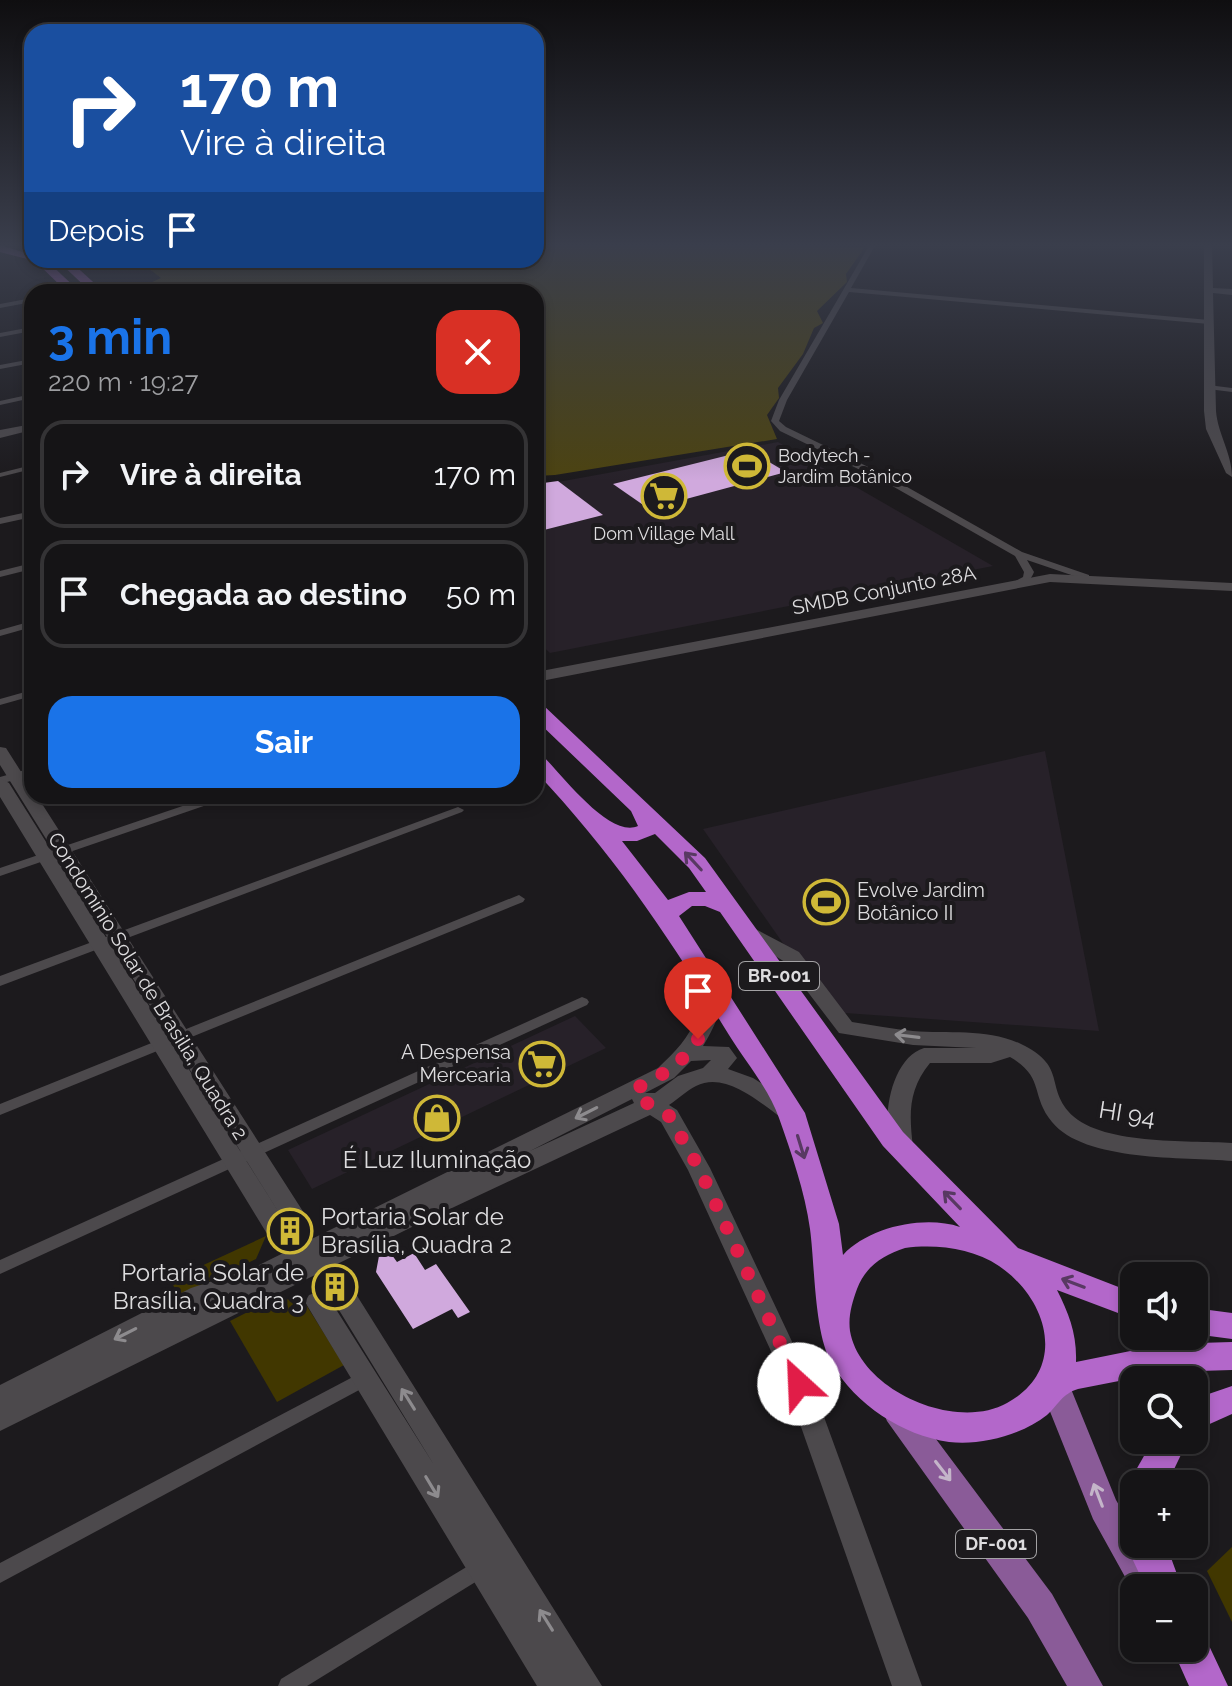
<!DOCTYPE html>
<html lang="pt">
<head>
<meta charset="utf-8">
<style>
  :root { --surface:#151416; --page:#222123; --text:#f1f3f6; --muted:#9d9ea1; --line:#343335; --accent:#1a73e8 }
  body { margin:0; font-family:Raleway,sans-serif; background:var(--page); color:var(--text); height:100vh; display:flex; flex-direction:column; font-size:30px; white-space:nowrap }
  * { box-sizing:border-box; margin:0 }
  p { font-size:26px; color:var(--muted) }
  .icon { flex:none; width:44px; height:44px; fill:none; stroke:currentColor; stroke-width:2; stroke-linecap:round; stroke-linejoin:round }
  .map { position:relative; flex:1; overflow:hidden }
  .details { position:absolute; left:24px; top:284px; width:520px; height:520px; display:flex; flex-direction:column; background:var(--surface); border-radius:24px; box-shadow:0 4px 12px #0003,0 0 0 2px var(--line) }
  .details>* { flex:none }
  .guide { position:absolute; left:24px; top:24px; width:520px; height:244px; border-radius:24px; box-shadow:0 4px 12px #0003,0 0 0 2px var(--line); background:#1a4fa0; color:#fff; overflow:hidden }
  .fabs { position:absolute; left:1120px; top:1262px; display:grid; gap:16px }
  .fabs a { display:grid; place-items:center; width:88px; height:88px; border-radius:16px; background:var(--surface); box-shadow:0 4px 12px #0003,0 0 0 2px var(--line); font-size:40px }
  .pin { position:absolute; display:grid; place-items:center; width:68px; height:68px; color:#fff; margin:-82px -34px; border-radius:50% 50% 50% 0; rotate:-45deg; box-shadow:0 0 8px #0007 }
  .pin .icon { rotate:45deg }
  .me { position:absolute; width:88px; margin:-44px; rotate:335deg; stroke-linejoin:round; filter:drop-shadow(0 0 6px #0008) }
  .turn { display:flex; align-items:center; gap:28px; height:168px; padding:0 24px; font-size:36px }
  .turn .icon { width:104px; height:104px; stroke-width:2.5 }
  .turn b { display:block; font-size:56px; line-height:68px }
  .then { display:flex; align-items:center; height:76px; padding:0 24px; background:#0003; gap:16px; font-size:30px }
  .round { display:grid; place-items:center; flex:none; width:84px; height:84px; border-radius:24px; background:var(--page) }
  .headline { display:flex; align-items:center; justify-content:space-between; height:136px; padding:0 24px }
  h1 { font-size:48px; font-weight:700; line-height:60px; color:var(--accent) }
  .primary-button { display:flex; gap:16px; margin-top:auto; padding:16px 24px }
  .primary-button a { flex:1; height:92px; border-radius:24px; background:var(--accent); color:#fff; font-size:32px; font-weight:700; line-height:92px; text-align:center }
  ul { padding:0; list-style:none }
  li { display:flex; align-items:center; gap:24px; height:108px; margin:0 16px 12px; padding:0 8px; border:4px solid var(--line); border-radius:24px }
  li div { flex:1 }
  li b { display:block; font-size:30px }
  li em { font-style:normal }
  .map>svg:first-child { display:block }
</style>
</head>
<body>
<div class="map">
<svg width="1232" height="1686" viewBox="0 0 1232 1686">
  <rect width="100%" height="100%" fill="#1c1a1d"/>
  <!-- built -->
  <g fill="#272129">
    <polygon points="778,442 993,566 550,653 536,640 536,486"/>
    <polygon points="1045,751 1099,1031 831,1012 703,829"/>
    <polygon points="575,1016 606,1048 312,1189 288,1150"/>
  </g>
  <!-- green -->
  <g fill="#413700">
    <polygon points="266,1236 256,1259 178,1296 171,1280"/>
    <polygon points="273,1299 303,1300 344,1365 277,1402 230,1321"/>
    <polygon points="1232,1547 1232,1622 1207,1571"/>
  </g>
  <!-- forest -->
  <polygon fill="#4c4311" points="536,244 865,247 846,274 847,282 817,311 823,323 814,328 803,354 778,388 779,398 767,415 777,439 555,475 536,476 536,292 111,292 139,288 161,278 148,268 147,260 536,260"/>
  <!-- building -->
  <g fill="#d0a9dd">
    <polygon points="749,450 786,472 649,509 613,484"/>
    <polygon points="558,481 603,515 536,532 536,484"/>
    <polygon points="389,1251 397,1262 414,1253 425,1270 436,1264 470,1312 458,1318 452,1309 413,1329 376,1272 379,1256"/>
  </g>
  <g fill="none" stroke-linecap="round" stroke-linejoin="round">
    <!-- street -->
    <g fill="#4c494c" fill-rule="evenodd">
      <path d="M870,244H876L851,288L1209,320L1212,322L1209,324L849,292L787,400L779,421L786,427L893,479L1022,552L1089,575V579H1083L1027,560L1034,572C1031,581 1021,589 1012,587V583L1023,577L1024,572L1015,556L887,483L780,431L771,421L779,400Z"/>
      <polygon points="32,298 32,302 0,308 0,304"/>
      <polygon points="32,327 32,331 0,337 0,333"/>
      <polygon points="32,359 32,363 0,369 0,365"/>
      <polygon points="1208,385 1232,388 1232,392 1208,389"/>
      <polygon points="32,394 32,398 0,405 0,401"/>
      <polygon points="32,465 32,469 0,477 0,473"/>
      <polygon points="32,511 32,517 0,524 0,518"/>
      <polygon points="32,563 32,569 0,577 0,571"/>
      <polygon points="32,621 32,627 0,636 0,630"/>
      <polygon points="32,690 32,696 0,705 0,699"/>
      <polygon points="32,768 32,775 0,784 0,777"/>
      <polygon points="212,796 229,796 227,798 0,876 0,868"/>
      <polygon points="458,807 464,810 462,812 0,986 0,976"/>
      <polygon points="519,895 525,899 523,902 0,1115 0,1104"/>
      <polygon points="582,997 587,999 589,1002 587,1005 0,1274 0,1260"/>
      <polygon points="368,1369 374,1372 377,1377 374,1382 0,1583 0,1563"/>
      <polygon points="483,1557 490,1559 493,1566 490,1573 307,1686 278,1686 281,1679"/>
    </g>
    <!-- secondary -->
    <g fill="#4c494c" fill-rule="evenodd">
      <path d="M1204,244H1212L1213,288L1232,289V295L1213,293L1216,411C1218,435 1232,453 1232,477L1226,473L1206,429L1204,411Z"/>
      <polygon points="32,424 32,430 0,438 0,430"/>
      <polygon points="1050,574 1232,583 1232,591 1050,582 536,682 536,672"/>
      <polygon points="0,747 6,748 32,789 32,796 37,796 304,1213 308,1220 304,1227 296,1229 286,1224 289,1230 285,1237 277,1240 269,1237 0,797 0,778 9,783 281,1216 0,765"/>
      <path d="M746,924L799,952L852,1022C873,1025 893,1029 913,1031C949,1034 987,1028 1021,1044C1066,1066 1046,1084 1068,1111C1097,1146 1189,1140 1232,1143V1161C1185,1157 1084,1162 1052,1122C1030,1095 1045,1077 1010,1057L991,1063H930C908,1090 909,1114 913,1147L910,1153L902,1156L894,1153C879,1125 890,1058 924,1048H976L913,1045L839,1033L785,962L739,934L736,930Z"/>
      <path d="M712,981L719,983C728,1001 713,1030 703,1046L729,1047L737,1058L728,1069L753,1078L799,1107L802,1113L799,1119L791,1121L783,1119C760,1103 726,1071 696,1086C686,1091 678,1099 669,1105L677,1110L710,1168L812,1384L922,1686H892L786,1384L688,1170L661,1122L650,1115L420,1223L0,1431V1385L191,1288L253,1268L658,1068C675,1052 690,1037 697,1015C700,1004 700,993 705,983ZM711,1060L703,1068L678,1076L655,1093H645L674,1078L691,1061ZM632,1099L634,1103L530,1151Z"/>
      <polygon points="340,1280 349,1283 602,1686 537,1686 305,1302 309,1295 318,1292 327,1295 434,1465 331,1297 328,1290 331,1283"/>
    </g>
    <!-- primary -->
    <g fill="#8a5b98" fill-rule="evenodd">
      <polygon points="1054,1371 1064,1375 1069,1384 1116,1500 1134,1531 1134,1544 1142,1544 1165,1588 1134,1588 1134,1593 1093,1519 1039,1384 1044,1375"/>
      <polygon points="898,1399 909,1403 1052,1594 1103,1686 1067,1686 1028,1618 887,1421 883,1412 887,1403"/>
    </g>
    <!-- highway -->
    <g fill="#b367ca" fill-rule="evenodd">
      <polygon points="0,245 32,255 32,260 46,260 80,292 67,292 35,261 0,252"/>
      <polygon points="57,260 69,260 104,292 91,292"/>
      <path d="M536,703L543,705L705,858L903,1132L1018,1248L1134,1293V1319L1057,1290C1069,1314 1077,1334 1076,1362L1165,1344L1232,1342V1370L1165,1372L1078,1389C1062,1394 1059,1404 1047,1415C1022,1435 980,1446 949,1442C902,1435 856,1405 832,1364C814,1334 815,1266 810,1229C805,1192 791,1152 779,1118C769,1089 745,1061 729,1035C668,936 616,857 536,772V754L543,756C562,775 610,839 638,826L631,811L536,720ZM655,834L689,868L706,892H689L668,900L622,841H637ZM705,906L720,912L883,1146L960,1227C924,1215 869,1227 843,1255L839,1224L805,1113L679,916L692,906ZM905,1248C936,1244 972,1248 999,1266C1049,1300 1068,1370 1007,1403C955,1432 860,1390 850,1331C848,1316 852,1303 857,1289C865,1267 883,1255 905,1248Z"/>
      <polygon points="1194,1308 1232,1313 1232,1339 1194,1334"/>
      <polygon points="1232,1386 1232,1414 1194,1431 1194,1399"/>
      <polygon points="1153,1440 1188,1440 1167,1484 1134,1486 1136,1470"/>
      <polygon points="1134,1536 1134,1544 1166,1544 1182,1588 1146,1588 1131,1556"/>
      <polygon points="1194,1631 1204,1635 1228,1686 1189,1686 1172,1648 1194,1648"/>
    </g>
  </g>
  <!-- one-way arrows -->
  <defs><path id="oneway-shaft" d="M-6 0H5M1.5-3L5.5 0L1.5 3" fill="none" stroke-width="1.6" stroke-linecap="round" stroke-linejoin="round" transform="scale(2)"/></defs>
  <g stroke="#583962">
    <use href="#oneway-shaft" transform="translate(693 861) rotate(-133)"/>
    <use href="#oneway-shaft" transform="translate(801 1147) rotate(73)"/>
    <use href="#oneway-shaft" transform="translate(952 1200) rotate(-134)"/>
    <use href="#oneway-shaft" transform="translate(1073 1283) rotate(-159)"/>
  </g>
  <g stroke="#8d8b8e">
    <use href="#oneway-shaft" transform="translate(907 1036) rotate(-173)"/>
    <use href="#oneway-shaft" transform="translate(586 1113) rotate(153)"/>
    <use href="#oneway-shaft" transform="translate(125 1334) rotate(153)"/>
    <use href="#oneway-shaft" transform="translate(408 1399) rotate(-122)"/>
    <use href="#oneway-shaft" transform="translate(432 1487) rotate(59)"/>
    <use href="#oneway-shaft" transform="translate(546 1620) rotate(-122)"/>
  </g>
  <g stroke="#c4b5c9">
    <use href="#oneway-shaft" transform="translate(943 1471) rotate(52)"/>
    <use href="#oneway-shaft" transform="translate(1098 1495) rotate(-111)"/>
  </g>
  <!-- sky -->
  <linearGradient id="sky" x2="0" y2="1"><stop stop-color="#0f0e10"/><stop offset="0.51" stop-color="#3a3e4c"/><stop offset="1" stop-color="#3a3e4c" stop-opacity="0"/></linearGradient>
  <rect width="1232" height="481" fill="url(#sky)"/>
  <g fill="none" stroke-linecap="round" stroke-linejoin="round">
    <!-- route -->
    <path stroke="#e11d48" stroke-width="14" stroke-dasharray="0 25.2" d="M698,1039C682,1065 660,1076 635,1089L642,1100L669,1116L699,1168L799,1384"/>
  </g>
  <!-- icons -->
  <defs>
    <g id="stadium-ring" transform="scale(2.3)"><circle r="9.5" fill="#1c1a1d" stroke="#cfb837" stroke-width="1.5"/><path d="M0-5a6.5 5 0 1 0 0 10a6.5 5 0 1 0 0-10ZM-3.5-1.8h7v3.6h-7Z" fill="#cfb837"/></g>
    <g id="supermarket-ring" transform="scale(2.3)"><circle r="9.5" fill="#1c1a1d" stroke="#cfb837" stroke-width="1.5"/><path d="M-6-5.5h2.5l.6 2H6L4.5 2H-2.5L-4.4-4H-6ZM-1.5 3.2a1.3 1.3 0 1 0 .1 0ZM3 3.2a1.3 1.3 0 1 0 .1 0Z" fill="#cfb837"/></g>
    <g id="shop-ring" transform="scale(2.3)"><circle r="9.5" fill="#1c1a1d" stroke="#cfb837" stroke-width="1.5"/><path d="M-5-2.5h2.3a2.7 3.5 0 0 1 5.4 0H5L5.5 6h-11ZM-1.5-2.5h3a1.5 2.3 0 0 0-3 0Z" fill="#cfb837"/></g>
    <g id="building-ring" transform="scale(2.3)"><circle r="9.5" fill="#1c1a1d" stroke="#cfb837" stroke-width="1.5"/><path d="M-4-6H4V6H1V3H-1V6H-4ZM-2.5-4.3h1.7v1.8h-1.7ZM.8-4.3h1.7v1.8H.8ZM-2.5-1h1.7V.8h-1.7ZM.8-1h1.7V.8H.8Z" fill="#cfb837"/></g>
  </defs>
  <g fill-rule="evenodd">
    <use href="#stadium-ring" x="747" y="466"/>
    <use href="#supermarket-ring" x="664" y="496"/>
    <use href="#stadium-ring" x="826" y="902"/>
    <use href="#supermarket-ring" x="542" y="1064"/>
    <use href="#shop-ring" x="437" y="1118"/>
    <use href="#building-ring" x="290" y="1231"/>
    <use href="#building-ring" x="335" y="1287"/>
  </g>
  <g text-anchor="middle" stroke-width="8" stroke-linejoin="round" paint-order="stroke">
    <!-- far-poi labels -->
    <g font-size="18" fill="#dddcde" stroke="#1c1a1d" text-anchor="start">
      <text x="778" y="462">Bodytech -<tspan x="778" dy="21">Jardim Botânico</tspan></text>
      <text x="664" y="540" text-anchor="middle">Dom Village Mall</text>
    </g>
    <!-- shield labels -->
    <g fill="#1c1a1d" stroke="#a3a2a4" stroke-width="2">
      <rect x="739" y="962" width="80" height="28" rx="6"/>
      <rect x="956" y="1530" width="80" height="28" rx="6"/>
    </g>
    <g font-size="18" font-weight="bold" fill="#dddcde">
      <text x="779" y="982">BR-001</text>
      <text x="996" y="1550">DF-001</text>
    </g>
    <!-- street labels -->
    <g font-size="20" fill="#dddcde" stroke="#1c1a1d">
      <text transform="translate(884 590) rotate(-11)" y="7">SMDB Conjunto 28A</text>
      <text transform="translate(148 986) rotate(58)" y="7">Condomínio Solar de Brasilia, Quadra 2</text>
    </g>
    <!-- poi labels -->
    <g font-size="20" fill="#dddcde" stroke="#1c1a1d" text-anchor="start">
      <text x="857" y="897">Evolve Jardim<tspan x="857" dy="23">Botânico II</tspan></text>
      <text x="511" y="1059" text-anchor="end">A Despensa<tspan x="511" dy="23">Mercearia</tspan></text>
    </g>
    <!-- near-street labels -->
    <g font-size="24" fill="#dddcde" stroke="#1c1a1d">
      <text transform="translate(1127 1114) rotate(9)" y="8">HI 94</text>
    </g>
    <!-- near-poi labels -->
    <g font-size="24" fill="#dddcde" stroke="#1c1a1d">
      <text x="437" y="1168">É Luz Iluminação</text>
      <text x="321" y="1225" text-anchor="start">Portaria Solar de<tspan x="321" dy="28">Brasília, Quadra 2</tspan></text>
      <text x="304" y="1281" text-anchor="end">Portaria Solar de<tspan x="304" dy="28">Brasília, Quadra 3</tspan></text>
    </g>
  </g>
</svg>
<div class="fabs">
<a><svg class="icon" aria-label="sound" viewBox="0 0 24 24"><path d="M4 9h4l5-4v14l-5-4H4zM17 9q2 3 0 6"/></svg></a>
<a><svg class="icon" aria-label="search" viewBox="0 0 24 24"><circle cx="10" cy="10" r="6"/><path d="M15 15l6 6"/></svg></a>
<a>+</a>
<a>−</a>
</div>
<div class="pin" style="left:698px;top:1039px;background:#d93025"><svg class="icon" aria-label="arrive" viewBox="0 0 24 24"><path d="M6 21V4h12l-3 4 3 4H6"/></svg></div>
<svg class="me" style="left:799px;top:1384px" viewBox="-20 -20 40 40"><circle r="19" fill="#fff"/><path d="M0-13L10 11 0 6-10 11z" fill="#e11d48"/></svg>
<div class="guide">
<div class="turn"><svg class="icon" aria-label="right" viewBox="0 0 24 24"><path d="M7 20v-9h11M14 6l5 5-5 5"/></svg><div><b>170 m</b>Vire à direita</div></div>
<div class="then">Depois<svg class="icon" aria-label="arrive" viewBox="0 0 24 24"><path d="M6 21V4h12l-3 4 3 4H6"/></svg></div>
</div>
<section class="details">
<div class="headline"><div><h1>3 min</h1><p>220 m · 19:27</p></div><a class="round" style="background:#d93025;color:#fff"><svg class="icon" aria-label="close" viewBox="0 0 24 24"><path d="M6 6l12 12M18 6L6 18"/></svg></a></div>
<ul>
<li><svg class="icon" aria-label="right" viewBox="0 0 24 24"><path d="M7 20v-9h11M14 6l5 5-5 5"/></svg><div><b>Vire à direita</b></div><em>170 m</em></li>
<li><svg class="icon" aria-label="arrive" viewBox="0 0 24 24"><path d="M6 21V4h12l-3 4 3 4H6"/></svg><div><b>Chegada ao destino</b></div><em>50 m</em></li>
</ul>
<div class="primary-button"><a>Sair</a></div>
</section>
</div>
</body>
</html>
